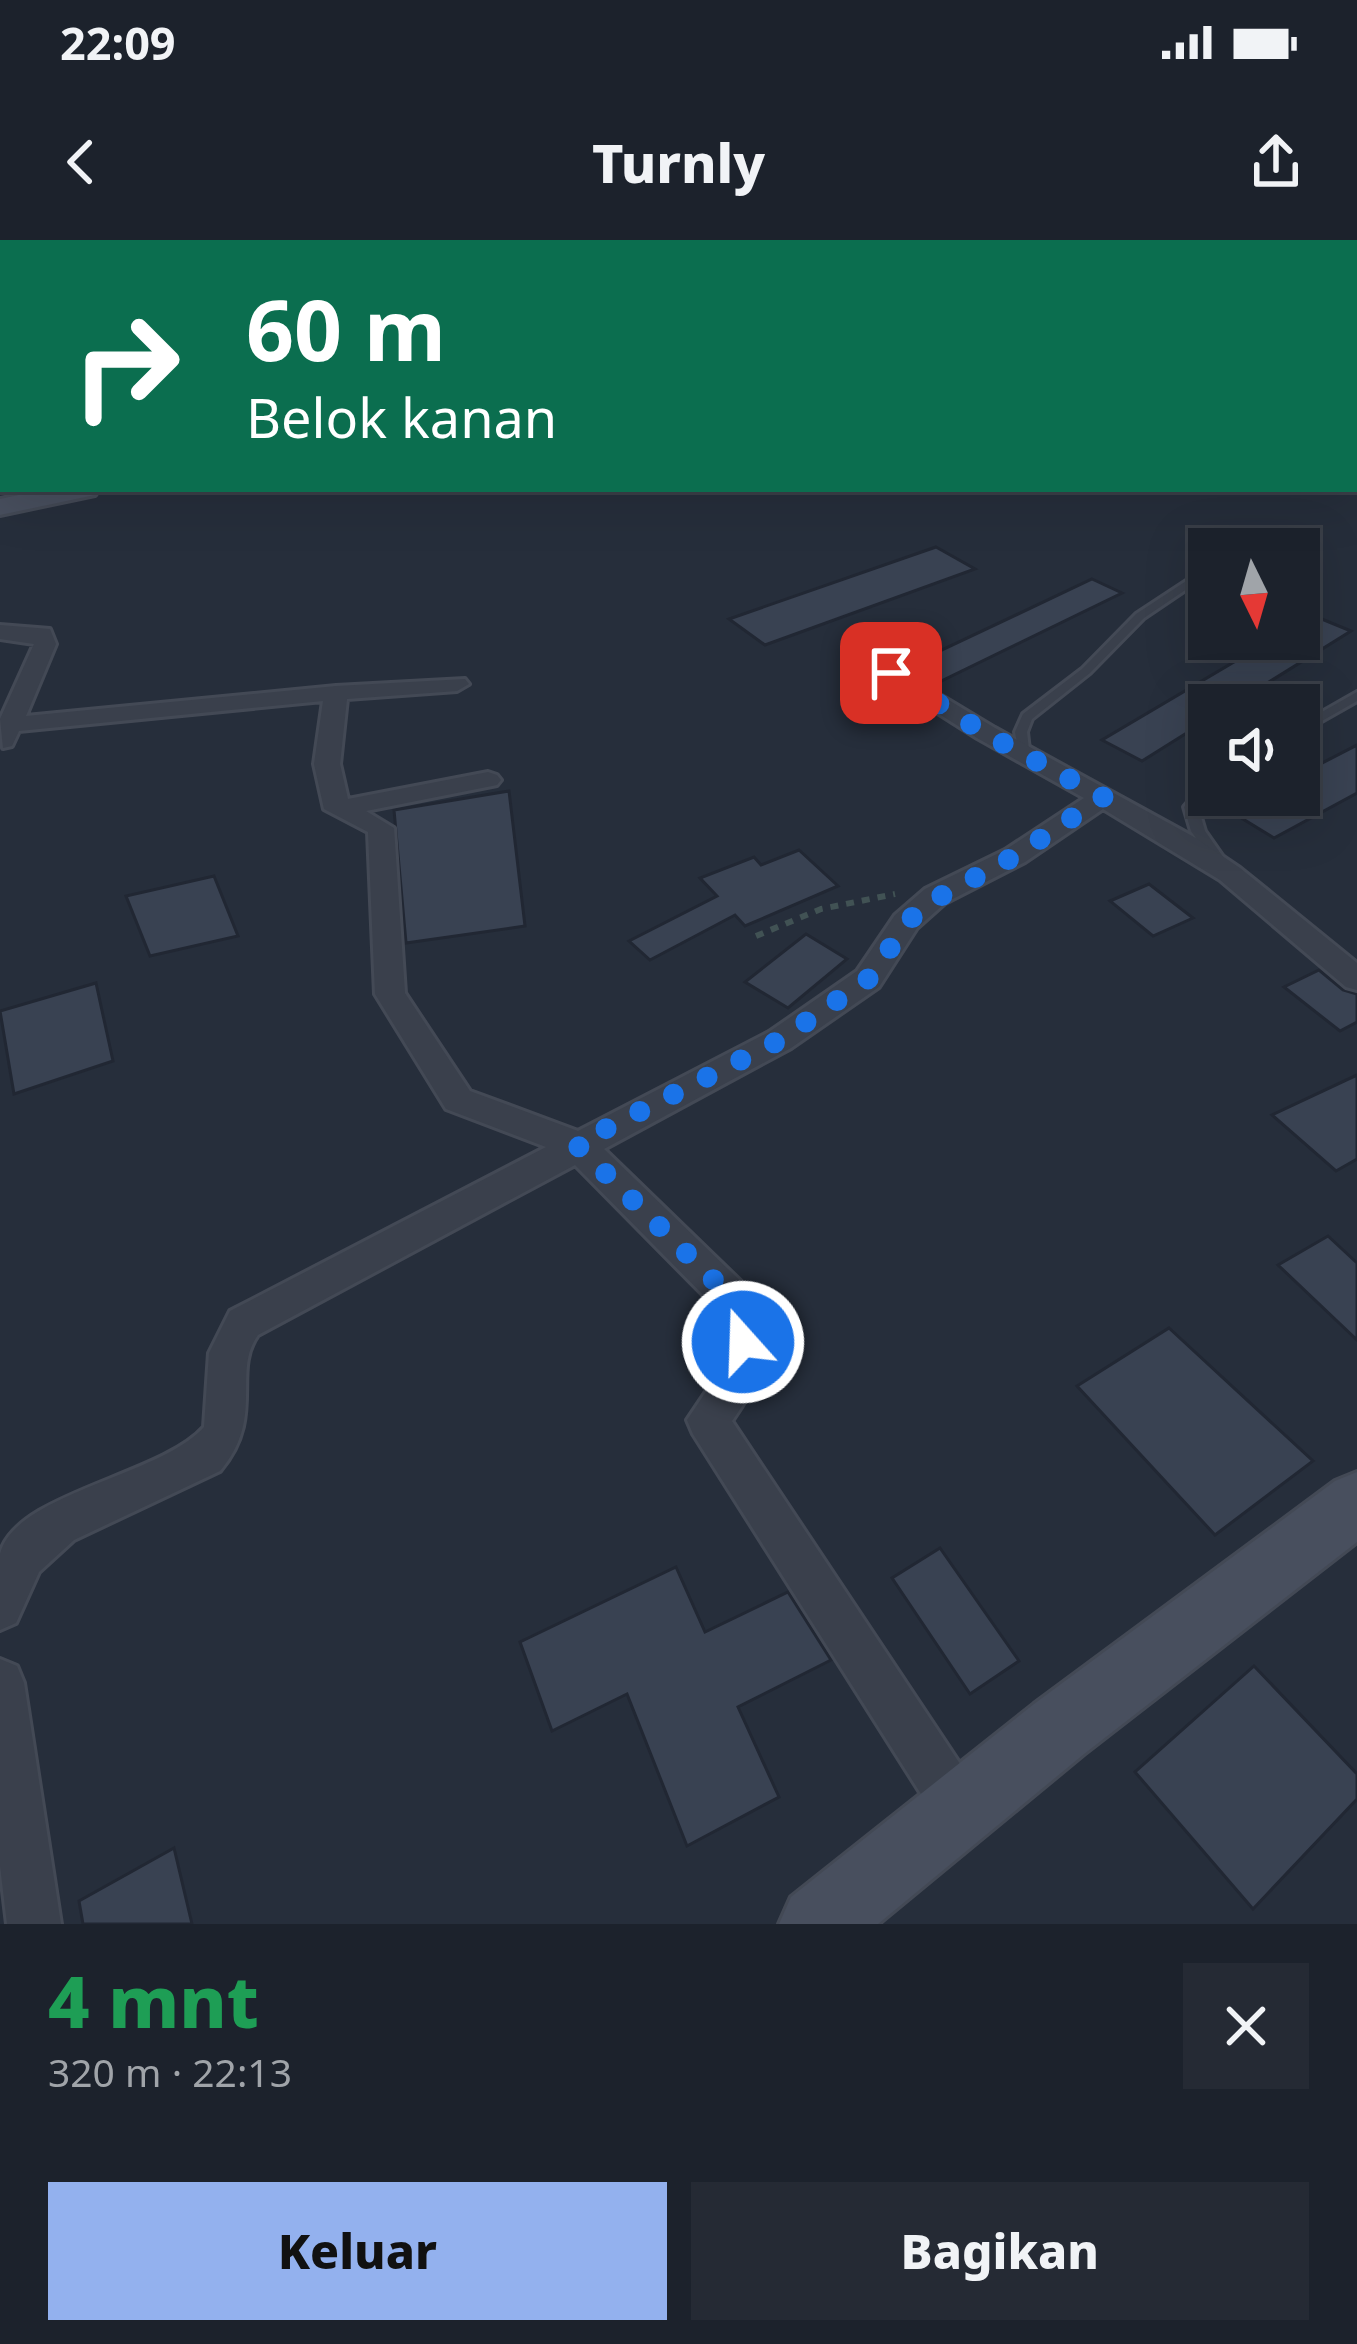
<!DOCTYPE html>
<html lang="id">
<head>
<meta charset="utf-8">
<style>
  :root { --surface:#1c222c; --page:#252a34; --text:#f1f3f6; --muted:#a0a4a9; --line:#3a3f48; --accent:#93b1ee }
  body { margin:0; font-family:"Noto Sans",sans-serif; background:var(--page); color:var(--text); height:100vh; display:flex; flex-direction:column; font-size:45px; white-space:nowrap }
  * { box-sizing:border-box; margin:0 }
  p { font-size:39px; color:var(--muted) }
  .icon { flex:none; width:66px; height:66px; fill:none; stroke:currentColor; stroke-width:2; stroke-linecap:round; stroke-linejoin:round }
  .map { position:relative; height:1684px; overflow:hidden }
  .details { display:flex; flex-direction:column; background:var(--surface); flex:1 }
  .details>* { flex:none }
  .hud { position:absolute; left:0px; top:0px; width:1359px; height:252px; box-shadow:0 12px 48px #0002,0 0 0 3px var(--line); background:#0b6e4f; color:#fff; overflow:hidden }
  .needle { width:78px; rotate:175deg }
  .fabs { position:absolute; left:1188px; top:288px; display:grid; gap:24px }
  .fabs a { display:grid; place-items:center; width:132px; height:132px; border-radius:0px; background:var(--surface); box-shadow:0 12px 48px #0002,0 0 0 3px var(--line); font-size:60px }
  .pin { position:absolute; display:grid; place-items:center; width:102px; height:102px; color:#fff; margin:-51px; border-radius:24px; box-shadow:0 6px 18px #0006 }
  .me { position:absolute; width:132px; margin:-66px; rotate:340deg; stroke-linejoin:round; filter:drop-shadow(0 0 9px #0008) }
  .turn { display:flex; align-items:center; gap:42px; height:252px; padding:0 48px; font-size:54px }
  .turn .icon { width:156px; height:156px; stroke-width:2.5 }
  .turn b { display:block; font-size:84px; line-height:102px }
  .round { display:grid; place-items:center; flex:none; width:126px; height:126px; border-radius:0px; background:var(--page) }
  .head { display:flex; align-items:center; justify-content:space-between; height:204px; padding:0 48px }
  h1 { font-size:72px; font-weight:800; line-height:90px; color:#1e9e55 }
  .primary-button { display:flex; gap:24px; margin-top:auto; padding:24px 48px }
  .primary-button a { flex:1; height:138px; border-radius:0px; background:var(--accent); color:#111; font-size:48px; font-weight:800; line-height:138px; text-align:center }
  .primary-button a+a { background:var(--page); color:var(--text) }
  .status { display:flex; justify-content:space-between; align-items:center; height:84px; padding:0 60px; background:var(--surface); direction:ltr }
  .status svg { height:33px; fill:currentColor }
  header { display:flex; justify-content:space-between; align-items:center; height:156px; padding:0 48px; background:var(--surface); font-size:54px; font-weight:800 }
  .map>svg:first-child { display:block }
</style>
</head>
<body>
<div class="status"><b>22:09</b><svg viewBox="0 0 49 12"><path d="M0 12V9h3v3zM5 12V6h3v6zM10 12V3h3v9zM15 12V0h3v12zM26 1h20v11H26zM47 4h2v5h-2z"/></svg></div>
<header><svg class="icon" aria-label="back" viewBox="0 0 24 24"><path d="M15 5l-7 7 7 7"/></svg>Turnly<svg class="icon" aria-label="share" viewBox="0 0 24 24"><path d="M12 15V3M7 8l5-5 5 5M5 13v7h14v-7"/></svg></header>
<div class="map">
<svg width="1357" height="1684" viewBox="0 0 1357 1684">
  <rect width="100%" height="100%" fill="#262e3b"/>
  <!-- building -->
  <g fill="#394252" stroke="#212733" stroke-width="3">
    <polygon points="936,307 975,329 765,405 729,379"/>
    <polygon points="1092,339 1122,353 933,445 904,428"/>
    <polygon points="1312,375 1351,391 1232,465 1209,465 1209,479 1142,521 1102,500 1273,399 1299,399 1299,383"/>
    <polygon points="1357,505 1357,553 1274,598 1230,571 1261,555 1299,555 1299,535"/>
    <polygon points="509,551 525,686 406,703 394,570"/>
    <polygon points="799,610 838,646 745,686 735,675 650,720 629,701 717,656 700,638 754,617 761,625"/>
    <polygon points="214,636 238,696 150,716 126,656"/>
    <polygon points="1149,644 1193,678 1153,696 1110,661"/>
    <polygon points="806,694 847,719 788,768 745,742"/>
    <polygon points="1319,730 1343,750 1357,754 1357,782 1340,791 1284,747"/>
    <polygon points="96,743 113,821 14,854 0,771"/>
    <polygon points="1357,835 1357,919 1336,931 1272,875"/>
    <polygon points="1328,996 1357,1023 1357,1100 1278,1025"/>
    <polygon points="1169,1088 1313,1221 1215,1295 1077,1146"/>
    <polygon points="940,1308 1019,1421 970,1454 892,1338"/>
    <polygon points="676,1327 705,1392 788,1352 831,1420 738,1467 779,1557 687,1606 627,1454 552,1491 520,1402"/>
    <polygon points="1254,1426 1357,1534 1357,1559 1253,1669 1135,1532"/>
    <polygon points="174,1608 192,1684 83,1684 79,1661"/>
  </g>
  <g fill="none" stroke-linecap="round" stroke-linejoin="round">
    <!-- lane casing -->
    <g stroke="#434955" stroke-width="6">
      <g id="lane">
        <polygon points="1209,326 1209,334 1144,378 1090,433 1032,479 1027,492 1029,510 1027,513 1019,513 1015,492 1023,474 1082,429 1136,374"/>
        <polygon points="1357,452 1357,461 1299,494 1299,485"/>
        <polygon points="1209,542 1209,554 1198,567 1205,591 1226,621 1219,625 1214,624 1191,591 1184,567 1204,543"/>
      </g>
    </g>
    <!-- street casing -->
    <g stroke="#434955" stroke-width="6">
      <g id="street">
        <polygon points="895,0 913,0 915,3 897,3"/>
        <rect x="1356" y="88" width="1" height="10"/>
        <path d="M0,385L50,389L56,404L26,476L336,446L465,439L469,444L457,451L347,459L340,524L348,559L488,532L497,535L501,540L497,545L366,571L394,588L405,753L470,851L578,891L769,792L857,731L895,675L925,649L1005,610L1084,558L977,498L851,418V408L859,406L995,488L1194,597L1240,628L1357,723V750L1346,747L1220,640L1103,569L1025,622L945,663L917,688L879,747L791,808L604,909L759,1059C779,1101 756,1147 732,1181L978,1551L985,1569L978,1587L960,1594L942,1587L693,1194L687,1180L722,1128L725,1077L575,925L258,1095C231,1132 266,1177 220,1231L74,1300L39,1332L16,1383L0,1390C0,1367 0,1336 0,1314C15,1253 161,1236 204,1187L209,1113L230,1071L546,907L446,869L375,754L368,592L324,569L314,524L323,461L19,491L12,506L3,508L0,479L34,404L0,399Z"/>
        <polygon points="0,1419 17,1426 24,1443 61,1684 7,1684 0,1626"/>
      </g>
    </g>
    <!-- secondary casing -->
    <g stroke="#434955" stroke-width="6">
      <g id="secondary">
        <polygon points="46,249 99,249 95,255 0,275 0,259"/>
        <polygon points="1357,1232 1357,1302 1084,1514 878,1684 779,1684 791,1657 1034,1464 1335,1241"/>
      </g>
    </g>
    <!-- path -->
    <polyline stroke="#415254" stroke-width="6" stroke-dasharray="8 8" stroke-linecap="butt" points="756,696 821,669 895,654"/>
    <!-- lane -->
    <use href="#lane" fill="#3a404c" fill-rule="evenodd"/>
    <!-- street -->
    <use href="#street" fill="#3a404c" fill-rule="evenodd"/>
    <!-- secondary -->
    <use href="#secondary" fill="#484f5e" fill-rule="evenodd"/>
  </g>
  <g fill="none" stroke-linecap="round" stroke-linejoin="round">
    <!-- route -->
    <polyline stroke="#1a73e8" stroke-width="21" stroke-dasharray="0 37.8" points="743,1102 745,1071 576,904 780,800 868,739 919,668 1015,616 1103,557 986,494 891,433"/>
  </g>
</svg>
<div class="fabs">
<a><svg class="needle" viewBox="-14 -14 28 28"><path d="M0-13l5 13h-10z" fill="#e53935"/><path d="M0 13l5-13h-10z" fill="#a0a4a9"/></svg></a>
<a><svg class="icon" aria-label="sound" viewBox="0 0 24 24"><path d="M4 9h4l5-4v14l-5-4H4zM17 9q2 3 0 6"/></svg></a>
</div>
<div class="pin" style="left:891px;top:433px;background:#d93025"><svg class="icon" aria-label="arrive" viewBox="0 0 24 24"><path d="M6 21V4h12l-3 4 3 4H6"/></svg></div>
<svg class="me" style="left:743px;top:1102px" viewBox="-20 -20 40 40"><circle r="17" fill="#1a73e8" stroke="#fff" stroke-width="3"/><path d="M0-11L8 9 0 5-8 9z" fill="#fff"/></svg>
<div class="hud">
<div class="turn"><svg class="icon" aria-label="right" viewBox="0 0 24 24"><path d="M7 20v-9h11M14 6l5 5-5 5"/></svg><div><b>60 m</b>Belok kanan</div></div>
</div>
</div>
<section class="details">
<div class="head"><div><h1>4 mnt</h1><p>320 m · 22:13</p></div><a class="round"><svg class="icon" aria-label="close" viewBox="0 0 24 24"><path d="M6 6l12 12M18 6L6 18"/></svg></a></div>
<div class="primary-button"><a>Keluar</a><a>Bagikan</a></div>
</section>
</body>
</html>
